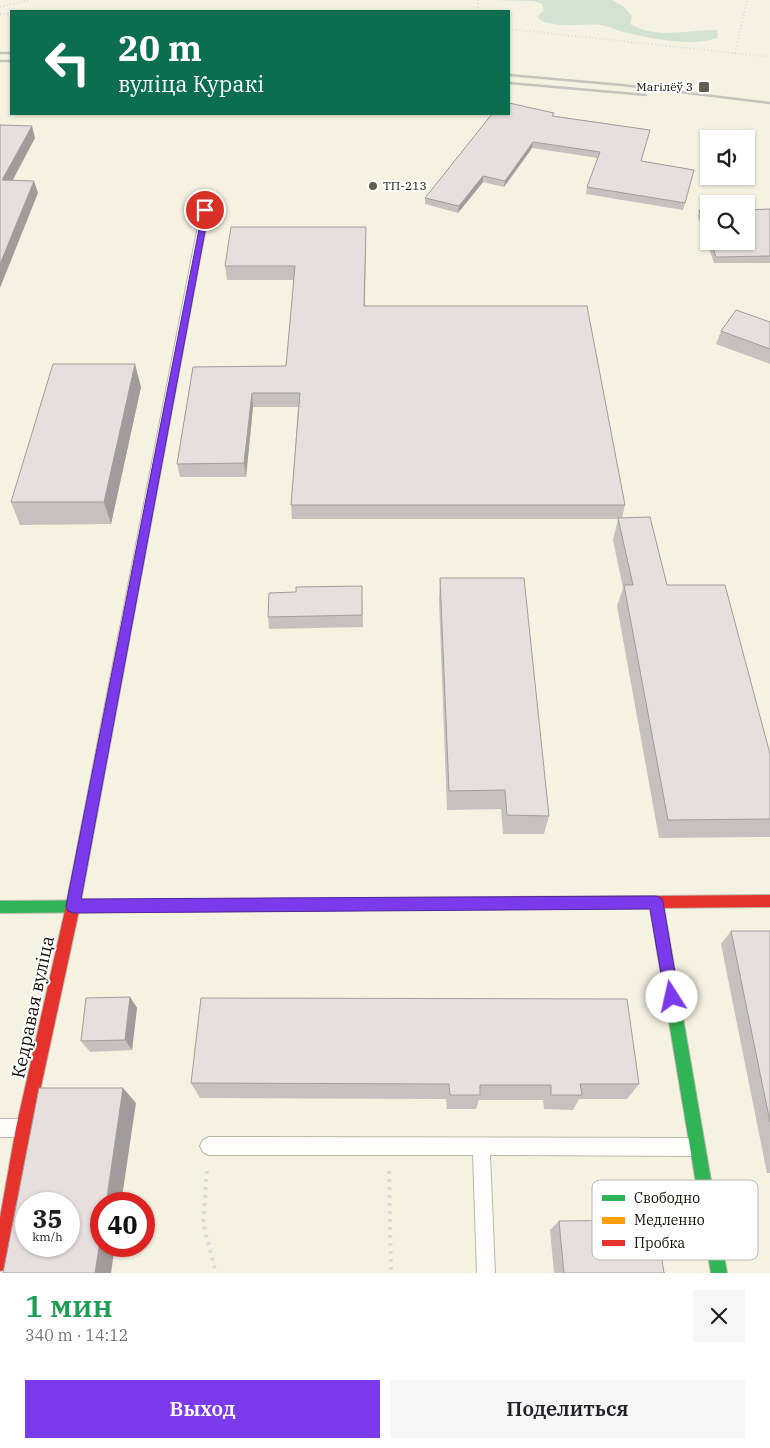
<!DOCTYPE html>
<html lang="ru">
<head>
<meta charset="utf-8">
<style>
  :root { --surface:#fff; --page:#f6f6f6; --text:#202124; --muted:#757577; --accent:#7c3aed }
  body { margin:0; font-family:"IBM Plex Serif",serif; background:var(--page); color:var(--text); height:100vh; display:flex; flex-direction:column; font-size:19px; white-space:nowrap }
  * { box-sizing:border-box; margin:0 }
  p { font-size:16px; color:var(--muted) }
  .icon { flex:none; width:28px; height:28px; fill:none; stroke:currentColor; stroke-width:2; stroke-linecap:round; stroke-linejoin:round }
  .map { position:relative; height:1273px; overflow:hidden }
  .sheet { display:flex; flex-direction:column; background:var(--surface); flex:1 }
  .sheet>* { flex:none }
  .guide { position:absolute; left:10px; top:10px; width:500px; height:105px; border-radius:0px; box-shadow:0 1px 4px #0004; background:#0b6e4f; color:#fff; overflow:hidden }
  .tools { position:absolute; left:700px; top:130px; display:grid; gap:10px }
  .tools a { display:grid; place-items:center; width:55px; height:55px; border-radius:0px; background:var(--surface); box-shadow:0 1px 4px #0004; font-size:25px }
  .speed { position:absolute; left:15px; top:1192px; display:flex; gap:10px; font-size:25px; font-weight:700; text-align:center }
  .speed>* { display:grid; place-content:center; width:65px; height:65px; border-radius:50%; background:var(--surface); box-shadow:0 1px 4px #0004; line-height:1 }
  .speed small { font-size:12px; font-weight:400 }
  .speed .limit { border:8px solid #d22; background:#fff; color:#111 }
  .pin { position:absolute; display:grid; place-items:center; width:42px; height:42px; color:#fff; margin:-21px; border:2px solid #fff; border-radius:50%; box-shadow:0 1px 5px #0007 }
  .me { position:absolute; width:55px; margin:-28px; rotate:350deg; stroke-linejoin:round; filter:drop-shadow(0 0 4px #0008) }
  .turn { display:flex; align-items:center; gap:18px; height:105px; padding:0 25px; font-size:22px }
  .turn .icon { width:65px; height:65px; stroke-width:2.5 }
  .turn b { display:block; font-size:35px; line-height:42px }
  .round { display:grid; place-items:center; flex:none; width:52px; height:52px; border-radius:0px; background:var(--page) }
  .summary { display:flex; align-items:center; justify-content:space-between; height:85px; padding:0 25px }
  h1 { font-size:30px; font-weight:600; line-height:38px; color:#1e9e55 }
  .cta { display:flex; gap:10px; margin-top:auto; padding:10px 25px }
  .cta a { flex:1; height:58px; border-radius:0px; background:var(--accent); color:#fff; font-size:20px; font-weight:600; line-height:58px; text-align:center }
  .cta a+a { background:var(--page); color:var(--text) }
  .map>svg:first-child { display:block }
</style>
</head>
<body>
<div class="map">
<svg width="770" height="1273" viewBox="0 0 770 1273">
  <rect width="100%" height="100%" fill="#f6f2e2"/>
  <!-- green -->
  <path fill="#d4e2d3" d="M495,0H612L623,6L632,16L630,24C658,40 687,29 717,30L718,38C688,47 654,39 623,32C616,30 608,26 601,25C585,23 547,30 537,17L544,10L542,4L534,1Z"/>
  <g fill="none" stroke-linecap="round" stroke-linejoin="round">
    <!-- lane casing -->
    <g stroke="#bab7a9" stroke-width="2">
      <g id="lane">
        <polygon points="205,207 209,210 80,906 78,911 73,913 68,911 66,906 201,210"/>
        <polygon points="0,1119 21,1119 27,1122 30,1128 27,1134 21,1137 0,1137"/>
        <polygon points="209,1137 696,1138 702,1141 705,1147 702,1153 696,1156 490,1155 495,1273 477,1273 473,1155 209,1155 203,1152 200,1146 203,1140"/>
      </g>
    </g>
    <!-- fast casing -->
    <g stroke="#bab7a9" stroke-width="2">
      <g id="fast">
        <polygon points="656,896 661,897 663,902 727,1273 711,1273 649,902 651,897"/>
        <polygon points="369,898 374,899 376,904 374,909 369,910 0,913 0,901"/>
      </g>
    </g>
    <!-- slow casing -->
    <g stroke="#bab7a9" stroke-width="2">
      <polygon id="slow" points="655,896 660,897 662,902 660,907 655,908 369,910 364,909 362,904 364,899 369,898"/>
    </g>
    <!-- jam casing -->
    <g stroke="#bab7a9" stroke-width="2">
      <g id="jam">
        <polygon points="770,895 770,907 655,908 650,907 648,902 650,897 655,896"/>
        <polygon points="73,900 78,901 80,906 32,1128 8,1263 6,1269 0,1271 0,1218 16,1128 66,906 68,901"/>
      </g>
    </g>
    <!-- path-far1 -->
    <g stroke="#dcdcd7" stroke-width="2" stroke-dasharray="1 2.5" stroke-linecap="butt">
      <polyline points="0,7 29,0"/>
      <polyline points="477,11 478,0"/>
      <polyline points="0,14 11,14"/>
      <polyline points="509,29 770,57"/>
      <polyline points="735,53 747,0"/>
    </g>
    <!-- path -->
    <g stroke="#dcdcd7" stroke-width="4" stroke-dasharray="3 5" stroke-linecap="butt">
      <polyline points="207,1171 203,1223 216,1273"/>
      <polyline points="389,1171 391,1273"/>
    </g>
    <!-- lane -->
    <use href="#lane" fill="#fefdfb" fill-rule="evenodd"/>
    <!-- fast -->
    <use href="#fast" fill="#30b455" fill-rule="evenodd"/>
    <!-- slow -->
    <use href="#slow" fill="#ff9f0a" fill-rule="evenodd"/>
    <!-- jam -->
    <use href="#jam" fill="#e5322d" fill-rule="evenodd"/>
    <!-- rail -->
    <g stroke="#c4c3bf" stroke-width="2.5">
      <polyline points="0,53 11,53"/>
      <polyline points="0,61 11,61"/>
      <polyline points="509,75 622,85 770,103"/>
      <polyline points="509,83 646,95"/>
    </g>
  </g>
  <!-- wall -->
  <g fill="#c6c0be">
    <polygon points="554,116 650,130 641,161 694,170 683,210 586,194 587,187 598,158 532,148 504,187 483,182 458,213 425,204 425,198"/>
    <polygon points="770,209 770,263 714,263 698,217 699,210 709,210 709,241 746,241"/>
    <polygon points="366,227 365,306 625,505 622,518 667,585 770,754 770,837 659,838 617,606 623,588 613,540 618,519 292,519 291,505 298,407 253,407 246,477 180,477 177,464 193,367 286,366 294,280 227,280 225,266"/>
    <polygon points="770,322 770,364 716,344 721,331"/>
    <polygon points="141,387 111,524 20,525 11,502"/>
    <polygon points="440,578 549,816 544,834 503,834 501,809 447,810 439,600"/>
    <polygon points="362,586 363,627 269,629 268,617"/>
    <polygon points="731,931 770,931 770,1173 767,1173 721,944"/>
    <polygon points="130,997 137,1008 132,1050 90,1052 81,1041"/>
    <polygon points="191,1083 639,1084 627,1099 579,1099 573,1110 544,1109 543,1100 479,1100 476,1109 447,1109 446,1099 200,1098"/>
    <polygon points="559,1221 664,1273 665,1273 554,1273 550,1230"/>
  </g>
  <!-- shaded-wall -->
  <g fill="#a19c9b">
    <polygon points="32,126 35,138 6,193 2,180"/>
    <polygon points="533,142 532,148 504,187 505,181"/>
    <polygon points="483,176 483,182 458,213 459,206"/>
    <polygon points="34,181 38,193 0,288 0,264"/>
    <polygon points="366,227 366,241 364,320 364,306"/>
    <polygon points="135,364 141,387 111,524 104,502"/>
    <polygon points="252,393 253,407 246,477 244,463"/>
    <polygon points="130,997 137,1008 132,1050 125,1040"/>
    <polygon points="123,1088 136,1103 121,1204 106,1204"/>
    <polygon points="101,1235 101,1246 115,1246 111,1273 95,1273"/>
  </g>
  <!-- building -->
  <g fill="#e6dfdd" stroke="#a19c9b" fill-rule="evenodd">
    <polygon points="509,103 554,113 552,116 650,130 641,161 694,170 685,203 587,187 600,152 533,142 505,181 483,176 459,206 425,198 492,114 509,114"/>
    <polygon points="0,125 32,126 2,180 34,181 0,264"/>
    <polygon points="770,209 770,256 716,257 711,241 746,241 746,210"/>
    <polygon points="699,210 709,210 709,236"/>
    <polygon points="231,227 366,227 364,306 587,306 625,505 291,505 300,393 252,393 244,463 177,464 193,367 286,366 295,266 225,266"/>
    <polygon points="736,310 770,322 770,349 721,331"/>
    <polygon points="53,364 135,364 104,502 11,502"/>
    <polygon points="650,517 667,585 725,585 770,754 770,819 668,820 624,585 633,585 618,518"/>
    <polygon points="440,578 524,578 549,816 507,815 505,790 449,791"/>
    <polygon points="362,586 362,615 268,617 269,593 296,592 296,587"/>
    <polygon points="731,931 770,931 770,1122"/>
    <polygon points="130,997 125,1040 81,1041 86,998"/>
    <polygon points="201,998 627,999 639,1084 580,1084 582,1095 551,1095 551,1085 480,1085 480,1095 450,1095 449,1084 191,1083"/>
    <path d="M39,1088H123L106,1204H101V1235L95,1273H3ZM26,1204H69V1246H26Z"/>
    <polygon points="656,1220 664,1273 665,1273 564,1273 559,1221"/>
  </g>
  <!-- route -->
  <polygon fill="#7c3aed" stroke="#51269a" points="203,209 209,210 81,899 656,896 661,898 663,902 679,997 677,1002 672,1004 667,1002 665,997 650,909 73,913 68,911 66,906"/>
  <!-- markers -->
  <g fill="#625e52" stroke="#fff" stroke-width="2">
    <rect x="698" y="81" width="12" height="12" rx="2.5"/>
    <circle cx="373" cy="186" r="5"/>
  </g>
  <g text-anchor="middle" stroke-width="4" stroke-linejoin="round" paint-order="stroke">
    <!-- far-poi labels -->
    <g font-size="12" fill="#120f04" stroke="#fff" text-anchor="end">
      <text x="693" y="91">Магілёў 3</text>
      <text x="383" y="190" text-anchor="start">ТП-213</text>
    </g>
    <!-- near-street labels -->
    <g font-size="18" fill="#120f04" stroke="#fff">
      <text transform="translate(33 1007) rotate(-78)" y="6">Кедравая вуліца</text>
    </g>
  </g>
  <!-- legend -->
  <rect x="592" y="1180" width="166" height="80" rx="8" fill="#fff" stroke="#b8b7b4" stroke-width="1"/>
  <rect x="602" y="1195" width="23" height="6" fill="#30b455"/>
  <rect x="602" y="1217" width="23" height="7" fill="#ff9f0a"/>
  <rect x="602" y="1240" width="23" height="6" fill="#e5322d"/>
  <g font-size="14" fill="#120f04">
    <text x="634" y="1203">Свободно</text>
    <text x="634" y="1225">Медленно</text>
    <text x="634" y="1248">Пробка</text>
  </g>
</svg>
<div class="tools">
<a><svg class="icon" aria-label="sound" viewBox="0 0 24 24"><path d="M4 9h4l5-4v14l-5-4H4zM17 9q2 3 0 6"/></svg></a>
<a><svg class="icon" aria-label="search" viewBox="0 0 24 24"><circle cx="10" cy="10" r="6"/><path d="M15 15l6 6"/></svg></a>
</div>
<div class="speed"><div>35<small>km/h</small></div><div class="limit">40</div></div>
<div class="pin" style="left:205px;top:210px;background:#d93025"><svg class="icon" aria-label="arrive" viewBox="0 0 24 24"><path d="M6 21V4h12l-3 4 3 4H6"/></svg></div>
<svg class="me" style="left:672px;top:997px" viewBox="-20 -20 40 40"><circle r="19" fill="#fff"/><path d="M0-13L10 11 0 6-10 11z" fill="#7c3aed"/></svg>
<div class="guide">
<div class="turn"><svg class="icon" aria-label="left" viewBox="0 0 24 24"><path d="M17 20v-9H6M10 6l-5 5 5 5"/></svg><div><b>20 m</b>вуліца Куракі</div></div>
</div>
</div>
<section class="sheet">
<div class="summary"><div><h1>1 мин</h1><p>340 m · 14:12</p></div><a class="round"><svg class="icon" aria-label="close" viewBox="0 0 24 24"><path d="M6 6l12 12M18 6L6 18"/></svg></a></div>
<div class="cta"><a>Выход</a><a>Поделиться</a></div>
</section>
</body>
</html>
